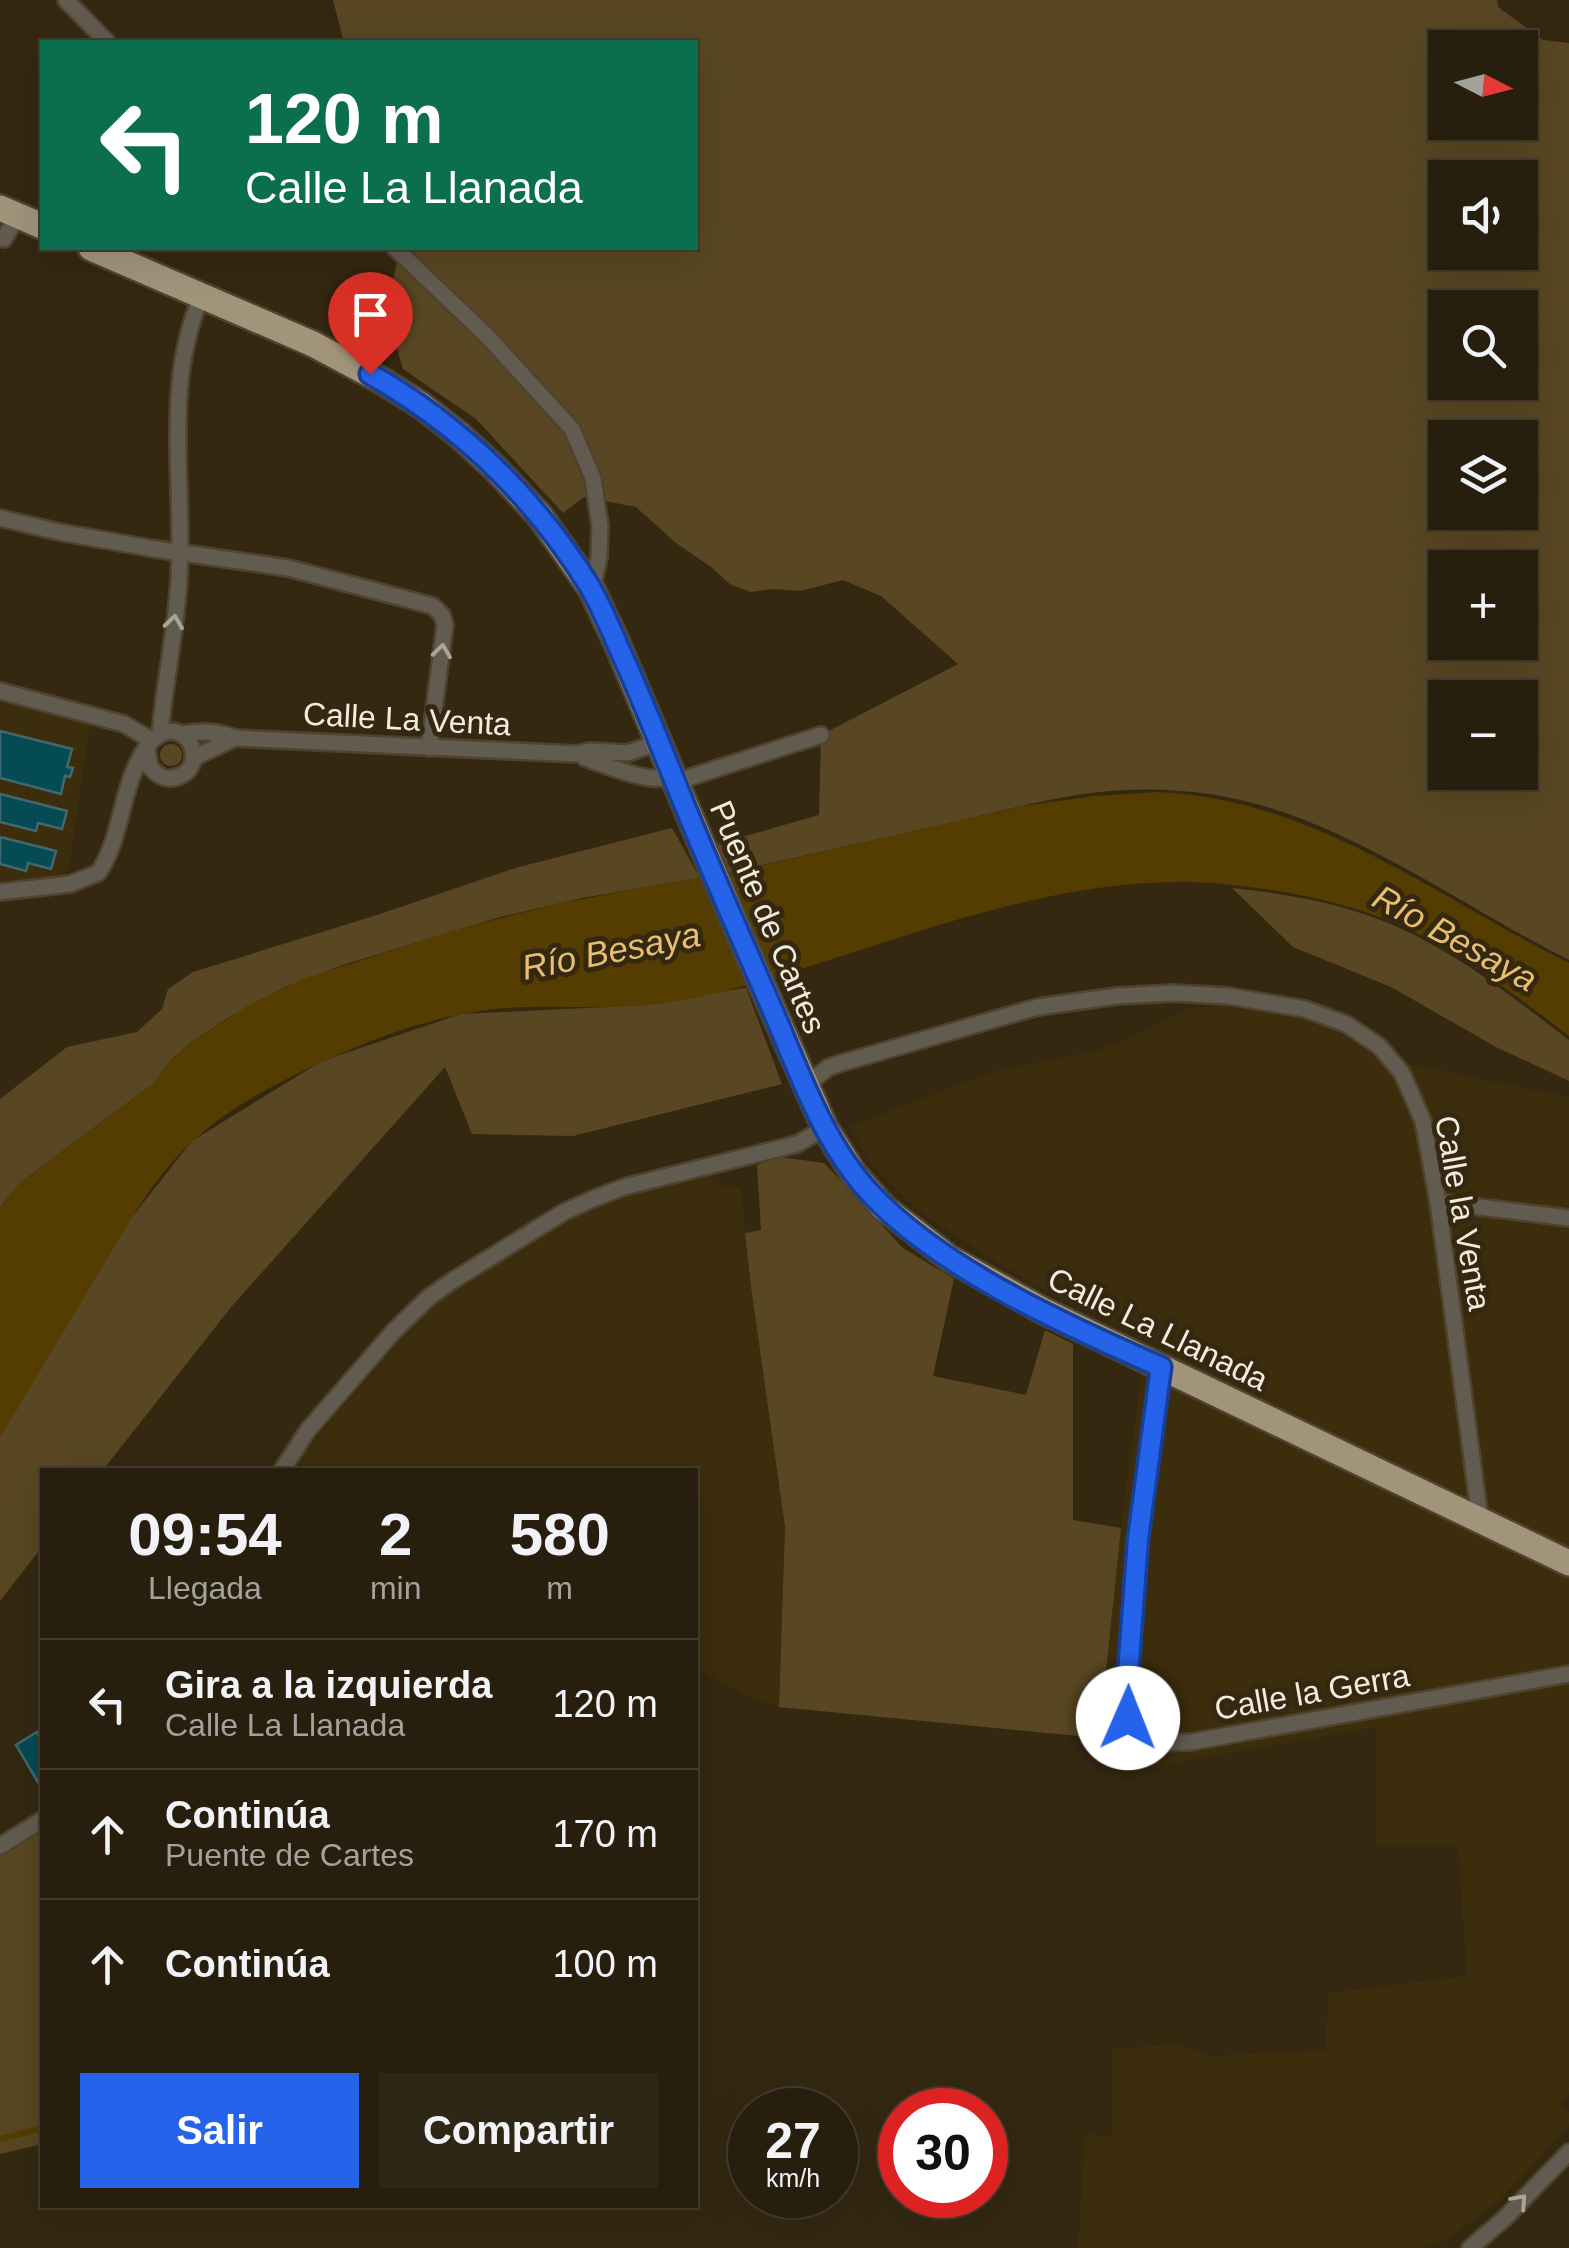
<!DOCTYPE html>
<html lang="es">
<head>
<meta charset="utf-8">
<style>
  :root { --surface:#271e0d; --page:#2f2716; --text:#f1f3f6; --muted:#a4a29d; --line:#433c2e; --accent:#2563eb }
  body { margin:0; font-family:Helvetica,sans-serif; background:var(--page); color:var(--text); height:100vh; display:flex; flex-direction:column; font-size:38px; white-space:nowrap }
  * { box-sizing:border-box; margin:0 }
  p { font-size:32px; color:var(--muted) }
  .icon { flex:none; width:55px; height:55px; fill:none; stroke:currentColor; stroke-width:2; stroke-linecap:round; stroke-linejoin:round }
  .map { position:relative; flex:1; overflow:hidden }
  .drawer { position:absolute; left:40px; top:1468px; width:658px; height:740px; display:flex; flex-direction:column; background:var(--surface); border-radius:0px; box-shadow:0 10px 40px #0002,0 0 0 2px var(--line) }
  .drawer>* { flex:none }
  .hud { position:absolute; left:40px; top:40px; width:658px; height:210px; border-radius:0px; box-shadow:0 10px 40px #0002,0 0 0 2px var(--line); background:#0b6e4f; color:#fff; overflow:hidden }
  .needle { width:65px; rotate:96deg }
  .controls { position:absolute; left:1428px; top:30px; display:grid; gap:20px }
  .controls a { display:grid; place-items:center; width:110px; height:110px; border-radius:0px; background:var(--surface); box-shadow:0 10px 40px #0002,0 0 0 2px var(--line); font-size:50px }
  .speed { position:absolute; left:728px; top:2088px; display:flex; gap:20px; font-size:50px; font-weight:700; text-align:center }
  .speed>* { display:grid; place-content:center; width:130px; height:130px; border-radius:50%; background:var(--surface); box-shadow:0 10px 40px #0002,0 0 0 2px var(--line); line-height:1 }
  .speed small { font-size:25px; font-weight:400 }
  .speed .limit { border:15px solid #d22; background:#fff; color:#111 }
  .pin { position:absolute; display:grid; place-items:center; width:85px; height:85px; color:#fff; margin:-102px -42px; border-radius:50% 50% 50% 0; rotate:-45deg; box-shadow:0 0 10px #0007 }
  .pin .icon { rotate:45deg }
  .me { position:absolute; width:110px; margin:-55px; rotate:1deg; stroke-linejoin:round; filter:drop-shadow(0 0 8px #0008) }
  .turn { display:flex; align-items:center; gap:35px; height:210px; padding:0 40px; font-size:45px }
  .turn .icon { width:130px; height:130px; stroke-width:2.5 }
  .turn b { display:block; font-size:70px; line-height:85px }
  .eta { display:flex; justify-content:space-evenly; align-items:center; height:170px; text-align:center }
  .eta b { font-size:60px; font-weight:600; line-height:70px }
  .cta { display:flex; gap:20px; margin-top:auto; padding:20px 40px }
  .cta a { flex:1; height:115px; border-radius:0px; background:var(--accent); color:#fff; font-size:40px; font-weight:600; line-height:115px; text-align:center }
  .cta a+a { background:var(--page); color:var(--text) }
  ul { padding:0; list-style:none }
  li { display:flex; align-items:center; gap:30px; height:130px; padding:0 40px; border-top:2px solid var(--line) }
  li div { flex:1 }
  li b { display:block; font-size:38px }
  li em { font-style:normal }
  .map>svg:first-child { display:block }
</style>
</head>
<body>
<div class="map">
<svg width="1569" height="2248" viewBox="0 0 1569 2248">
  <rect width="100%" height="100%" fill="#342811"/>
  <!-- built -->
  <g fill="#3c2d0d">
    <polygon points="0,701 90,725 69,869 60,878 0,886"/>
    <polygon points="1228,1005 1321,1023 1366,1049 1384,1066 1406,1063 1569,1097 1569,2093 1560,2106 1569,2113 1569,2126 1500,2200 1447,2240 1422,2248 1078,2248 1085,2134 1112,2136 1112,2049 1178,2044 1210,2056 1326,2050 1328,1993 1467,1976 1458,1845 1376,1845 1376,1727 1139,1769 1099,1738 1121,1528 1141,1376 1159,1345 1038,1287 963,1241 919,1211 872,1165 849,1127 991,1072 1091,1052 1118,1043 1189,1008"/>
    <polygon points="708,1172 714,1183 740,1188 742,1199 751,1287 785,1527 779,1707 746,1696 695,1668 695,1470 297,1470 303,1453 433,1302 569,1217 637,1190"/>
  </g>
  <!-- green -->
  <g fill="#594723" fill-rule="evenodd">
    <path d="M333,0H1497L1498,7L1543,40L1569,43V960C1470,910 1377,842 1271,808C1211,789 1145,785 1083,794C1035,801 988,815 941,825C870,841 798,857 726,873L717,844L819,815L821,735L958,664L881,596L843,580L800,591L773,589L751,592L731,585L711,567L676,543L636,507L584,497L563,513L476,419L403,369L386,312L400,248H695V42H344ZM1445,48H1520V122H1445ZM1445,178H1520V252H1445ZM1445,308H1520V382H1445ZM1445,438H1520V512H1445ZM1445,568H1520V642H1445ZM1445,698H1520V772H1445Z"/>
    <circle cx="171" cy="755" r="11"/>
    <polygon points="672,828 700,878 582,898 500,917 343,965 283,988 228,1018 189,1044 173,1058 154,1083 21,1182 0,1207 0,1099 67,1047 137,1032 162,1009 168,989 193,972 377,915 515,868"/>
    <path d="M1232,888C1278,893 1323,900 1367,915C1443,941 1506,992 1569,1040V1081L1496,1047L1391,987L1293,947Z"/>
    <polygon points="746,988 782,1084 573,1136 472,1134 445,1067 232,1306 103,1470 42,1470 42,1547 0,1601 0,1437 132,1217 192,1141 322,1061 461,1014 607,1007"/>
    <polygon points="780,1157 824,1163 903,1248 954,1279 933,1376 1026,1395 1045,1330 1073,1344 1073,1520 1121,1528 1099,1738 779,1707 785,1527 751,1287 745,1233 761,1230 757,1165"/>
    <polygon points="42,1828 42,2144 0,2154 0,1855"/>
  </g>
  <!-- water -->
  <path fill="#553c00" d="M1159,792C1316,800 1434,896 1569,963V1036C1517,997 1465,955 1406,928C1349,902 1286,890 1224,884C1053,869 890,947 729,990C699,998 667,1004 636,1006C589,1009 542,1004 495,1009C430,1016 368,1040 309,1068C272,1086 234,1105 202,1133C174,1156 152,1186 132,1217L0,1438V1207L21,1182L154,1083L173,1058L189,1044L249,1005L303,979L462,928L560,903L751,868L1023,806L1094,796Z"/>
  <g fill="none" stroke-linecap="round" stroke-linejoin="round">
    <!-- stream -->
    <polyline stroke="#553c00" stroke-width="6" points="0,2139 42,2128"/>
  </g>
  <!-- building -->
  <g fill="#054b54" stroke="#44676e" stroke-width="2.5">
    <polygon points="0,731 72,749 67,767 73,768 70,777 65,776 61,794 0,778"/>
    <polygon points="0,794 67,811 62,829 38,823 36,831 0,822"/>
    <polygon points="0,837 56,851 51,869 28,863 26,871 0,864"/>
    <polygon points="37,1732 42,1741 42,1789 16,1745"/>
  </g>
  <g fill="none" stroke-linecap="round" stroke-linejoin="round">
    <!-- minor casing -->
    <g stroke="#4f432e" stroke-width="20">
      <g id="minor">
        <polyline points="66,0 107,42"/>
        <polyline points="0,238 4,239 17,216"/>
        <polyline points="395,248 489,338 572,429 593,478 600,526 599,557 592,590"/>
        <polyline points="0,518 59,532 155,549 288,568 433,606 442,615 445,625 429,748"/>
        <polyline points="0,691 124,724 151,740"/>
        <path d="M160,733C165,682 176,630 179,579C185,483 162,386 202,295"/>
        <path d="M182,734C201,731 217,731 235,738L577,754L590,751L628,753L659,742"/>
        <polyline points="193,758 235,738"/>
        <path d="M585,758C609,766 650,785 673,776"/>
        <polyline points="675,782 821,735"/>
        <path d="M0,892L70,884L98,873C119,843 120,804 134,771C169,685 220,763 177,777C165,781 157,775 150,767L147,749"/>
        <polyline points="805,1086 829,1067 848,1061 1038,1007 1117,996 1173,993 1228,996 1305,1009 1346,1024 1379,1046 1402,1073 1423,1121 1438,1202 1480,1519"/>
        <polyline points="1438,1202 1569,1218"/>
        <polyline points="1161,1367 1138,1539 1126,1701 1128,1718 1132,1731 1154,1743 1191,1742 1569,1674"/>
        <polyline points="282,1470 308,1430 394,1331 428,1298 452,1281 564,1212 595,1198 624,1187 797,1144 825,1128"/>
        <polyline points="0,1846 42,1820"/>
        <polyline points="1470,2248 1504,2219 1569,2152"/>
      </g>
    </g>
    <!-- trunk casing -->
    <g stroke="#4f432e" stroke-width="30">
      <g id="trunk">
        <polyline points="0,208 42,226"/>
        <polyline points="91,248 313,344 384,382 421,405 458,434 495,468 540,516 592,590 616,641 742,940 825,1128 854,1174 883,1207 949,1258 1042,1310 1569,1563"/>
      </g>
    </g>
    <!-- minor -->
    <use href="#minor" stroke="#615b50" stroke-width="15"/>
    <!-- trunk -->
    <use href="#trunk" stroke="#a2947b" stroke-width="25"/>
  </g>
  <!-- one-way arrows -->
  <defs><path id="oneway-chevron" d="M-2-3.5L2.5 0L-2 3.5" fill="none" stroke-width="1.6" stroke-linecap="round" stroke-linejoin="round" transform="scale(2.5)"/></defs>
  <g stroke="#aaa497">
    <use href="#oneway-chevron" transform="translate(174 622) rotate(-82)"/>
    <use href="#oneway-chevron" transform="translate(442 651) rotate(-82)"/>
    <use href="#oneway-chevron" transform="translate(1520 2201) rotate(-48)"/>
  </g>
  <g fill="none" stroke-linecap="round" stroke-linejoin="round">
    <!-- route casing -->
    <g stroke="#184099" stroke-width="25">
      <path id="route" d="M370,374C460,425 535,498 590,587C602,608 612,632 622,655C643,701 661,747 680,794C708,864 739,933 769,1002C798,1067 821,1141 871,1194C941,1269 1067,1326 1161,1367L1138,1539L1126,1701L1128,1718"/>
    </g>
    <!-- route -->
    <use href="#route" stroke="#2563eb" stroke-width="18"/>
  </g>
  <g text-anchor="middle" stroke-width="10" stroke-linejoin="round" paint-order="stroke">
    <!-- street labels -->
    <g font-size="32" fill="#f4ecde" stroke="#342811">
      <text transform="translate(407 719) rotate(3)" y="11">Calle La Venta</text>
      <text transform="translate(768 917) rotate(67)" y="11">Puente de Cartes</text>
      <text transform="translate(1463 1213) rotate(80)" y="11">Calle la Venta</text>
      <text transform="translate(1158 1329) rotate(26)" y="11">Calle La Llanada</text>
      <text transform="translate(1312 1692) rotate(-10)" y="11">Calle la Gerra</text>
    </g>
    <!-- water labels -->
    <g font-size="35" font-style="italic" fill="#e8be6f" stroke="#342811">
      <text transform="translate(1455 938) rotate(29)" y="12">Río Besaya</text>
      <text transform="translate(611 951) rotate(-11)" y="12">Río Besaya</text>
    </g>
  </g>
</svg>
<div class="controls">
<a><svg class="needle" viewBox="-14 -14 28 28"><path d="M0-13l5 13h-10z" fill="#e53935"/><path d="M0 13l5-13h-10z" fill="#a4a29d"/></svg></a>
<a><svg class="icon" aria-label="sound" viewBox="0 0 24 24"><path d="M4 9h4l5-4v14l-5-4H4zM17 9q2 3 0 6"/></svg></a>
<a><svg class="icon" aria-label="search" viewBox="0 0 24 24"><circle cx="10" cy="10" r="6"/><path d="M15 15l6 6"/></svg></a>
<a><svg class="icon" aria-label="layers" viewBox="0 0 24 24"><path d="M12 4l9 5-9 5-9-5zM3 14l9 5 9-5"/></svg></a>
<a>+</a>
<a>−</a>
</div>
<div class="speed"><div>27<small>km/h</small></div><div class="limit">30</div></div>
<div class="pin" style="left:370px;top:374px;background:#d93025"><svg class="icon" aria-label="arrive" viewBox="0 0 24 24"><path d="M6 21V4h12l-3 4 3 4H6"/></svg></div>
<svg class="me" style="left:1128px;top:1718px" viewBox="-20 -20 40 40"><circle r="19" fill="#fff"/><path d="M0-13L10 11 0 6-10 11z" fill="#2563eb"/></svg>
<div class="hud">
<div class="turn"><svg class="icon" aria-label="left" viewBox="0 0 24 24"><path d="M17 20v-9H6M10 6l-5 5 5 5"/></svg><div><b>120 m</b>Calle La Llanada</div></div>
</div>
<section class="drawer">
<div class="eta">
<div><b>09:54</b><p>Llegada</p></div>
<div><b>2</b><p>min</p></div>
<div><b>580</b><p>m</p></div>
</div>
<ul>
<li><svg class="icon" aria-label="left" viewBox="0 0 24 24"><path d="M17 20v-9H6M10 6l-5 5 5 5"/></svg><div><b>Gira a la izquierda</b><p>Calle La Llanada</p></div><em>120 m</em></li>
<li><svg class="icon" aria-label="ahead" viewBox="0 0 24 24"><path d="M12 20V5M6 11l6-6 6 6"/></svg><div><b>Continúa</b><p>Puente de Cartes</p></div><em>170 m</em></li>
<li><svg class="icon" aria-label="ahead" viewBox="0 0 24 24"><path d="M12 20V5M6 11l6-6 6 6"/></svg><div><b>Continúa</b></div><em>100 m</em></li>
</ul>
<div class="cta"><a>Salir</a><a>Compartir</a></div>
</section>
</div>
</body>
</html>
